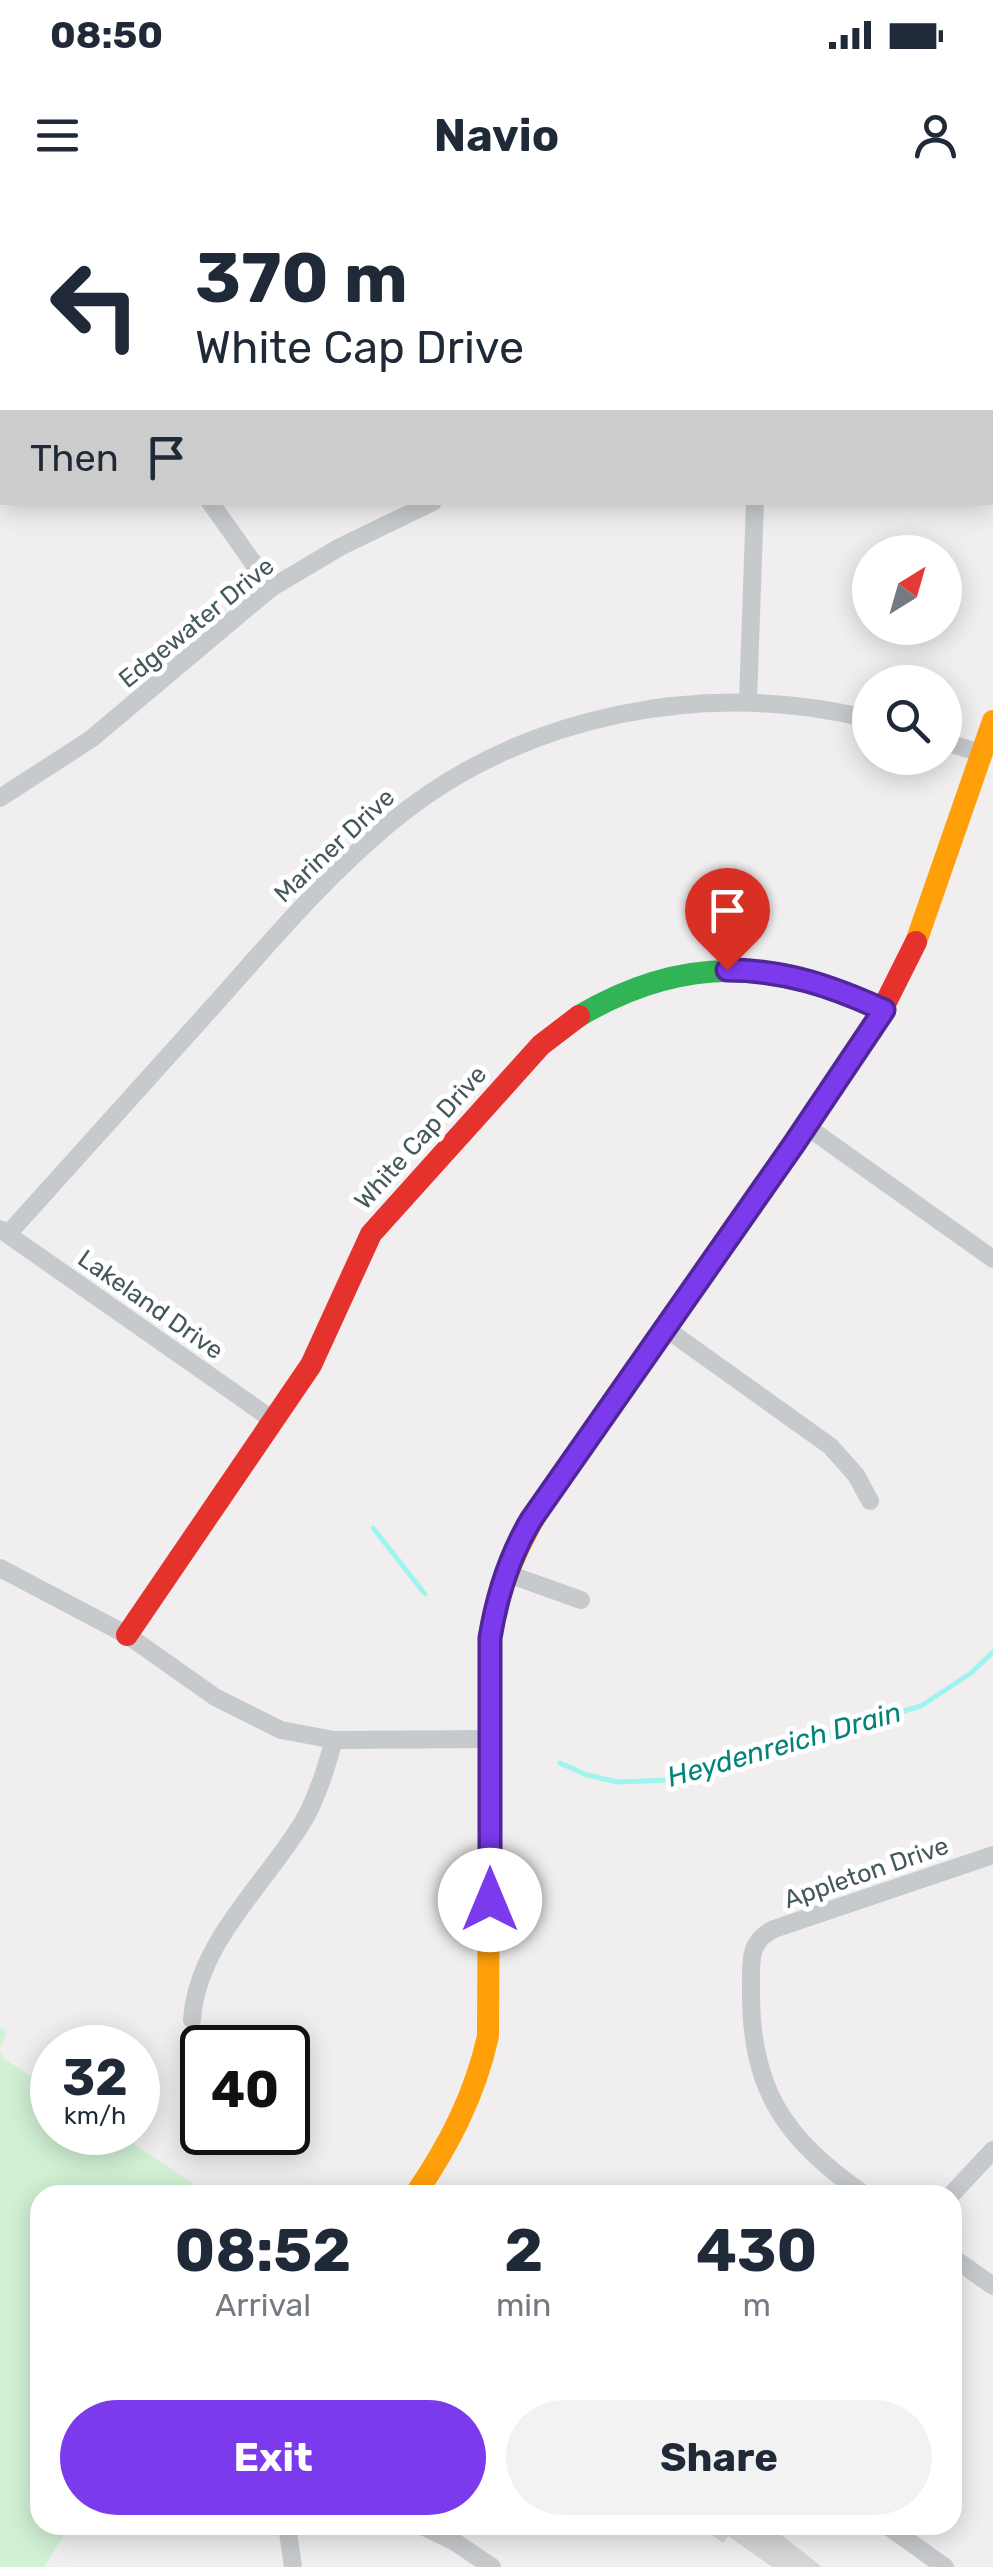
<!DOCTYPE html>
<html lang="en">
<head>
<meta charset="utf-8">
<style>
  :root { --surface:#fff; --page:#f2f2f3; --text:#1f2937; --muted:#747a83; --accent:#7c3aed }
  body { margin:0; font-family:Rubik,sans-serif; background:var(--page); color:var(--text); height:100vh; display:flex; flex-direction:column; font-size:38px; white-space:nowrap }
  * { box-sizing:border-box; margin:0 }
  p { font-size:32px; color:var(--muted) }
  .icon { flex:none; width:55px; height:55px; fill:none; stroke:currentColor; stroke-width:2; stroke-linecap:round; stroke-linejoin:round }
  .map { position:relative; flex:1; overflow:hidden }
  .side { position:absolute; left:30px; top:1985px; width:932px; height:350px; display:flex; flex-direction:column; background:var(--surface); border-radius:30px; box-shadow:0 5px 25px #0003 }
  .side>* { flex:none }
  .guide { position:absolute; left:0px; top:0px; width:995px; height:305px; box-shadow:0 5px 25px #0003; background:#fff; color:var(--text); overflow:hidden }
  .needle { width:65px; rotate:37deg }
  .buttons { position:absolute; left:852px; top:335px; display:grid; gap:20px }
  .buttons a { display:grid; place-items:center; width:110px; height:110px; border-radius:50%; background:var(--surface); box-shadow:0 5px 25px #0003; font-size:50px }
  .speed { position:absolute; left:30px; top:1825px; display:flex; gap:20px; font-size:50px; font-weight:700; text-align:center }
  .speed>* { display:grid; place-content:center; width:130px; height:130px; border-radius:50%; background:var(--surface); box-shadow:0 5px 25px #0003; line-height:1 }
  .speed small { font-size:25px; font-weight:400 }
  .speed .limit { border:5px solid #111; border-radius:15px; background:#fff; color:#111 }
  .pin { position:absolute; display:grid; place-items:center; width:85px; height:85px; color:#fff; margin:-102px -42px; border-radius:50% 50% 50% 0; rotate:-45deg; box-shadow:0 0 10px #0007 }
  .pin .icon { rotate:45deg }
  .me { position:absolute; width:110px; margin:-55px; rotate:0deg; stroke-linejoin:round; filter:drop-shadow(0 0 8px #0008) }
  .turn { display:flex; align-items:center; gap:35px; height:210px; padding:0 30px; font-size:45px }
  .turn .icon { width:130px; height:130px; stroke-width:2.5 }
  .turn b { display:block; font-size:70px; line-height:85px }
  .then { display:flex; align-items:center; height:95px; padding:0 30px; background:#0003; gap:20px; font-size:38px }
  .eta { display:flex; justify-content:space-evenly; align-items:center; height:170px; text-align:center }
  .eta b { font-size:60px; font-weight:700; line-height:70px }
  .primary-button { display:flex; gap:20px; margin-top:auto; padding:20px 30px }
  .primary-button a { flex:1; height:115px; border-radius:60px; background:var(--accent); color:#fff; font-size:40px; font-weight:700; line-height:115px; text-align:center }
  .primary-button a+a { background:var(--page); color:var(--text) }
  .status { display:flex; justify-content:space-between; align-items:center; height:70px; padding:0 50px; background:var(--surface); direction:ltr }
  .status svg { height:28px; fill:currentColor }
  header { display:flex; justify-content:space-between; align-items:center; height:130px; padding:0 30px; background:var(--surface); font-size:45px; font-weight:700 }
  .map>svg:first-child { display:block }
</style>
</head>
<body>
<div class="status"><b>08:50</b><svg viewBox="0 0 49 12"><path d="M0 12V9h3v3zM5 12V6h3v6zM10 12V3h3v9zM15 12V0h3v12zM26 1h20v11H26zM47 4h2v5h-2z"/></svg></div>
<header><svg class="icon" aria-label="menu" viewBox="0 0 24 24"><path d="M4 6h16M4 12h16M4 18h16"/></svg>Navio<svg class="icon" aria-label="person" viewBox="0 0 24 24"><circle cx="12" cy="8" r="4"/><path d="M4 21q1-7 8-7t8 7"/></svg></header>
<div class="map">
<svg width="993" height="2367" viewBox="0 0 993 2367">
  <rect width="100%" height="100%" fill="#f0eeef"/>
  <!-- green -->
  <polygon fill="#d0f1d4" points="0,1827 7,1831 0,1849 3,1858 52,1890 52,1932 118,1933 209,1995 40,1995 40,2325 70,2325 44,2367 0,2367"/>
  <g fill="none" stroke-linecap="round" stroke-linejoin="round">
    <!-- stream -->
    <g stroke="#a0f4ee" stroke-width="5">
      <polyline points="170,2 176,0"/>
      <polyline points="0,105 2,101"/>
      <polyline points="373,1328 425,1394"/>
      <polyline points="560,1563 587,1575 618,1582 667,1580 921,1506 971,1473 993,1452"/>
    </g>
  </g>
  <!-- building -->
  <polygon fill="#d5d6d8" points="699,2325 769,2325 822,2367 772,2367 728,2336 723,2343"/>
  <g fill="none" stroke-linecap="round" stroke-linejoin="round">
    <!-- street -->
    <g stroke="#c6cacc" stroke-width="18">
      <polyline points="210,302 271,388"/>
      <polyline points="748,501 755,302"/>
      <polyline points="945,542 981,553"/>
      <polyline points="0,598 91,539 271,388 340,347 433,302"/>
      <polyline points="806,926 993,1059"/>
      <polyline points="0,1029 273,1220"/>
      <path d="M8,1034C77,957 147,880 216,803C272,740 326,676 390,623C523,513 705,479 870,519"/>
      <polyline points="665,1128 830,1246 856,1275 870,1301"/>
      <polyline points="0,1368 127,1435 215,1497 281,1530 334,1540 490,1539"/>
      <polyline points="505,1373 581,1400"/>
      <path d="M192,1820C197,1742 266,1684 304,1620C318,1595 326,1568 334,1540"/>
      <path d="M865,1995C783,1938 750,1888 751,1788C751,1762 748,1741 774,1729L993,1655"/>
      <polyline points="951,1995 993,1950"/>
      <polyline points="952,2057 993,2086"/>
      <polyline points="287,2325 293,2367"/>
      <polyline points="420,2325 455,2342 492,2367"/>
      <polyline points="886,2325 945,2367"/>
    </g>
    <!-- fast -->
    <path stroke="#30b455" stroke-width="22" d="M579,816C686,753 774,761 883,810"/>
    <!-- slow -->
    <g stroke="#ff9f0a" stroke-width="22">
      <polyline points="916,742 993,521"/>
      <path d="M415,1995C449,1945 475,1895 488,1836L490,1438C506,1342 560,1278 614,1201"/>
    </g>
    <!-- jam -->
    <g stroke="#e5322d" stroke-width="22">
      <polyline points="614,1201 872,830 916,742"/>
      <polyline points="127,1435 311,1165 371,1034 541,845 579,816"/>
    </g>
  </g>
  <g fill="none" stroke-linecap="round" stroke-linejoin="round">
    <!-- route casing -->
    <g stroke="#51269a" stroke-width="25">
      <path id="route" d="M490,1700V1438C497,1395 509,1357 531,1320L794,944L884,810C831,786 785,770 727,770"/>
    </g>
    <!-- route -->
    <use href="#route" stroke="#7c3aed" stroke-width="18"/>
  </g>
  <g text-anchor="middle" stroke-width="10" stroke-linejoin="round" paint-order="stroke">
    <!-- street labels -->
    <g font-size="25" fill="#44585d" stroke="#fff">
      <text transform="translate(196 422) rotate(-39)" y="9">Edgewater Drive</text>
      <text transform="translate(334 645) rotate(-43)" y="9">Mariner Drive</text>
      <text transform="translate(420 937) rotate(-48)" y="9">White Cap Drive</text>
      <text transform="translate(151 1104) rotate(35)" y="9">Lakeland Drive</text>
      <text transform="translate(866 1672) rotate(-19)" y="9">Appleton Drive</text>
    </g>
    <!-- water labels -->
    <g font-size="28" font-style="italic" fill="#05837b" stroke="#fff">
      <text transform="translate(784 1544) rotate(-16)" y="10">Heydenreich Drain</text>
    </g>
  </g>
</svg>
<div class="buttons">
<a><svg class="needle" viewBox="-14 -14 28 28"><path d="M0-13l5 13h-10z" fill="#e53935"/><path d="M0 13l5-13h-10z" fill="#747a83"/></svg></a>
<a><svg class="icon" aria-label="search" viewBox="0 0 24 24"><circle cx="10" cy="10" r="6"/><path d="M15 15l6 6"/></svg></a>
</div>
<div class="speed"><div>32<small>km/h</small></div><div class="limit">40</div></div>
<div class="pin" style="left:727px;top:770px;background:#d93025"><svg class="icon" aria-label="arrive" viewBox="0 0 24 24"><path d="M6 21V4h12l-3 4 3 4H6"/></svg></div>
<svg class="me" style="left:490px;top:1700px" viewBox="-20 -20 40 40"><circle r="19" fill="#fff"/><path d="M0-13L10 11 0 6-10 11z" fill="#7c3aed"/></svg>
<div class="guide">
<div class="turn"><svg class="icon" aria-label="left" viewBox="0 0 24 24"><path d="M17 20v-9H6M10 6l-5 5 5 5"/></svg><div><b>370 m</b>White Cap Drive</div></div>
<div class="then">Then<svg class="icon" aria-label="arrive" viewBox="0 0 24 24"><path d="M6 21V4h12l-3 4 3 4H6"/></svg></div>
</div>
<section class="side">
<div class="eta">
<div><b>08:52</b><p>Arrival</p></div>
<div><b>2</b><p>min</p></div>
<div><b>430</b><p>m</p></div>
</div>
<div class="primary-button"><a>Exit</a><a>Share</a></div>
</section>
</div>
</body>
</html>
